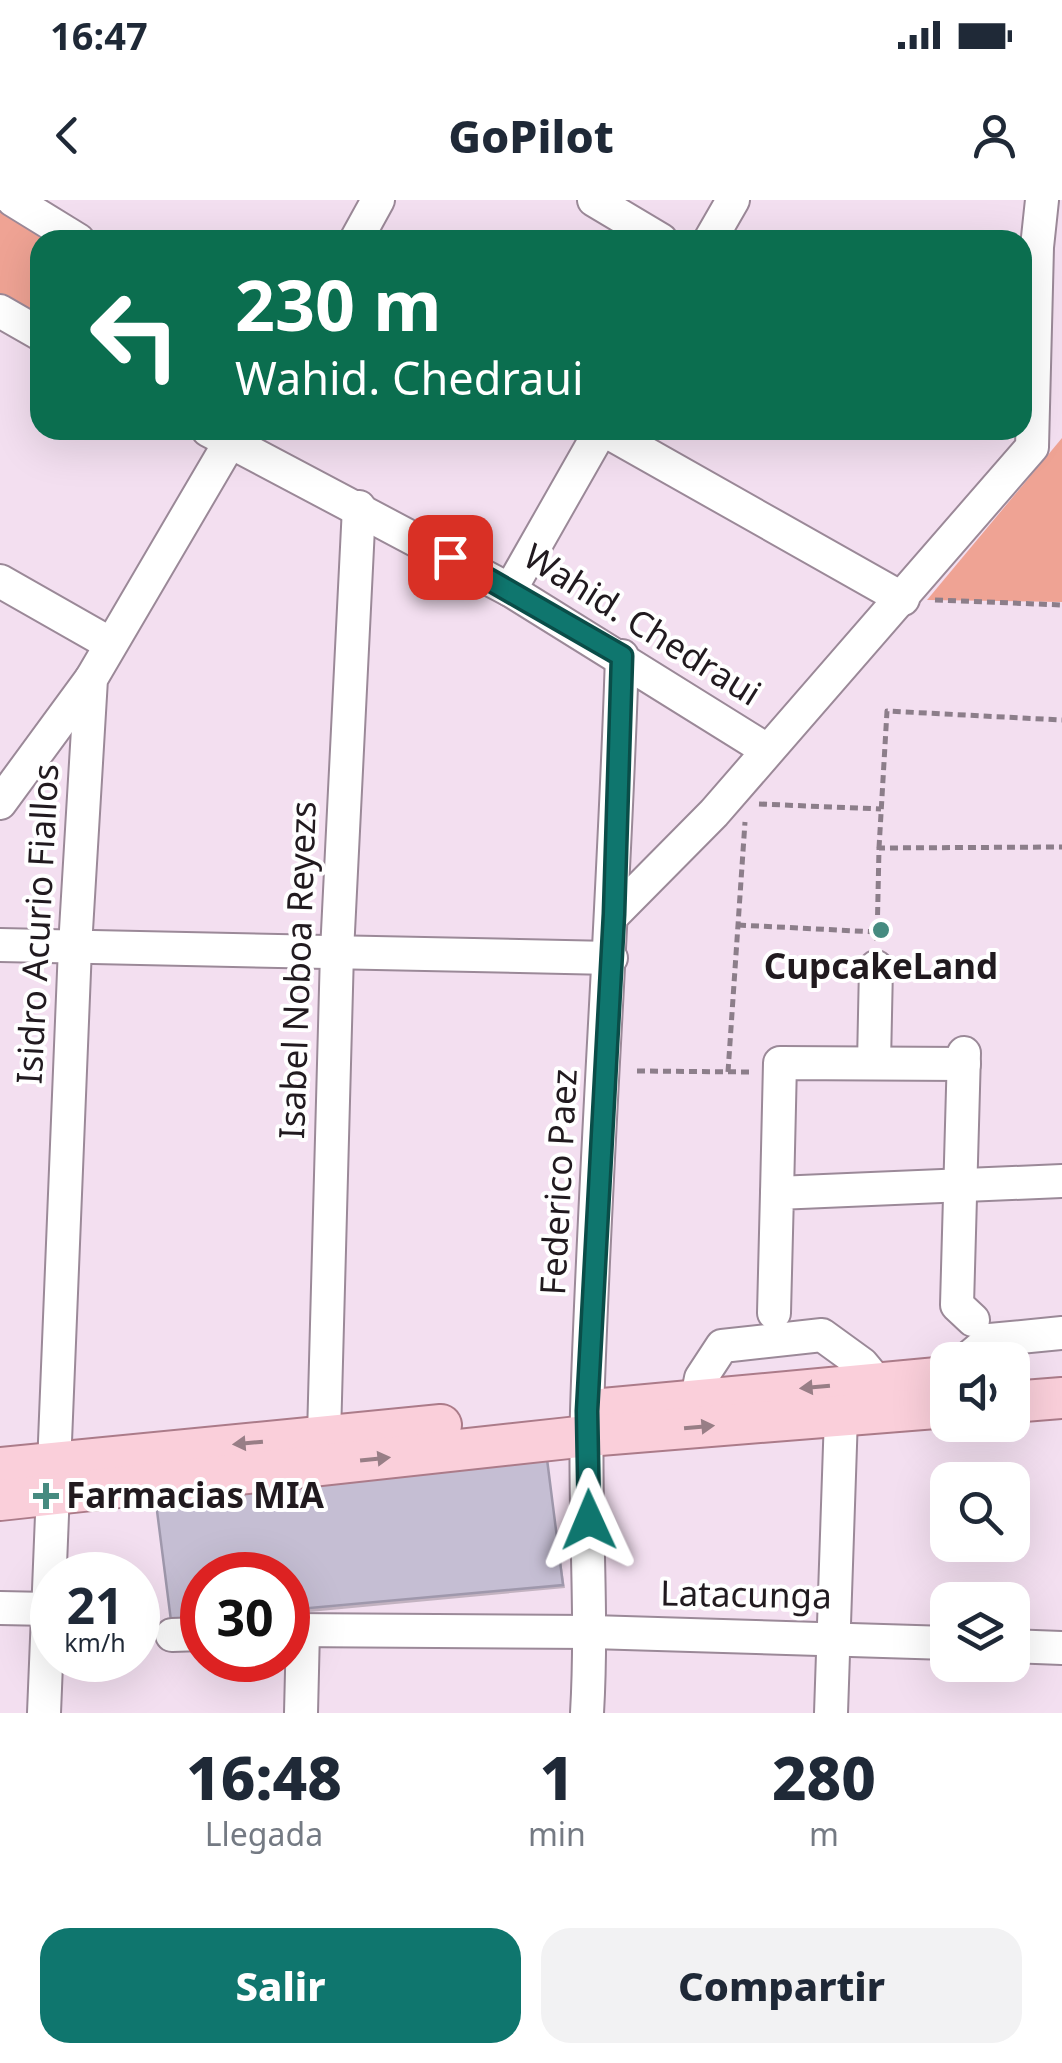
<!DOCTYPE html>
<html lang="es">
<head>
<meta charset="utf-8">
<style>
  :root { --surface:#fff; --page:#f2f2f3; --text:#1f2937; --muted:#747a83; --accent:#0f766e }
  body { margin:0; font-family:"Noto Sans",sans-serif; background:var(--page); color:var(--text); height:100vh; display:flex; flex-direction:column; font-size:38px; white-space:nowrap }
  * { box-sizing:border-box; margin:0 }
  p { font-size:32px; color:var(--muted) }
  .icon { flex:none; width:55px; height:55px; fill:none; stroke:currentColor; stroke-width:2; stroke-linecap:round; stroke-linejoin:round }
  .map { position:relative; height:1513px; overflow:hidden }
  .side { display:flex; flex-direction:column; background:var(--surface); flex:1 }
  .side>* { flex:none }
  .banner { position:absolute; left:30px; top:30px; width:1002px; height:210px; border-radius:30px; box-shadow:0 10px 40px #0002; background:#0b6e4f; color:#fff; overflow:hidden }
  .fabs { position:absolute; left:930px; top:1142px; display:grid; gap:20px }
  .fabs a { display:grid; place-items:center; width:100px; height:100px; border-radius:20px; background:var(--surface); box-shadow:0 10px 40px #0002; font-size:50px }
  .speed { position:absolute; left:30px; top:1352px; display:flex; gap:20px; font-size:50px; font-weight:700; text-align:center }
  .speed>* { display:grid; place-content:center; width:130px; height:130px; border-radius:50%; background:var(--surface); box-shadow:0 10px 40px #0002; line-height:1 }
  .speed small { font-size:25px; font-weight:400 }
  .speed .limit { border:15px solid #d22; background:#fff; color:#111 }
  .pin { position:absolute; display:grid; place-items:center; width:85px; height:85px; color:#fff; margin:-42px; border-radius:20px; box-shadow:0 5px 15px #0006 }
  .me { position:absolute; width:110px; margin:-55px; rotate:359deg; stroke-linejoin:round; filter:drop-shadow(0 0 8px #0008) }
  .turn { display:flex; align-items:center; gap:35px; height:210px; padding:0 40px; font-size:45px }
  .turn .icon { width:130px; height:130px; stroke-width:2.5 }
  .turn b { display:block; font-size:70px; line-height:85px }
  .eta { display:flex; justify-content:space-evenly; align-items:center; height:170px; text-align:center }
  .eta b { font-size:60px; font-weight:800; line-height:70px }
  .button { display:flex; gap:20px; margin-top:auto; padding:20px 40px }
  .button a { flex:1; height:115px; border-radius:30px; background:var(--accent); color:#fff; font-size:40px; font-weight:800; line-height:115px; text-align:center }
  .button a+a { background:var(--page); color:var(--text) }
  .status { display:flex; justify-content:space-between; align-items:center; height:70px; padding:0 50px; background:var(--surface); direction:ltr }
  .status svg { height:28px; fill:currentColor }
  header { display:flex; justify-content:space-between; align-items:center; height:130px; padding:0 40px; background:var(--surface); font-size:45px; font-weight:800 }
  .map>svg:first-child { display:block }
</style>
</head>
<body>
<div class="status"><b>16:47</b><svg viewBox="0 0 49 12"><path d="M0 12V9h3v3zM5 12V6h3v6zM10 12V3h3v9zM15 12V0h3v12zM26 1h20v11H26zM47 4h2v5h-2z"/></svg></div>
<header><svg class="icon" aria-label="back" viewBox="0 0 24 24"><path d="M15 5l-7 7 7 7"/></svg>GoPilot<svg class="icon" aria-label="person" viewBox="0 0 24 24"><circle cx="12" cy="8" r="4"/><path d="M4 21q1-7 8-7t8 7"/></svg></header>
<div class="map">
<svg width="1062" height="1513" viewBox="0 0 1062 1513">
  <rect width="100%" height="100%" fill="#f3dff0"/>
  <!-- green -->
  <g fill="#efa394">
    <polygon points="0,0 76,40 40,40 40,133 0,110"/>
    <polygon points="1062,238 1062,402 927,400"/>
  </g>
  <!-- shadow -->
  <polygon fill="#0003" points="546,1262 565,1388 288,1414 288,1375 202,1375 202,1422 158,1298"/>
  <!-- building -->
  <polygon fill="#c5bed3" stroke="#9f98ac" stroke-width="2.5" points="547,1259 563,1385 288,1410 288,1375 202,1375 202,1418 171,1421 155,1295"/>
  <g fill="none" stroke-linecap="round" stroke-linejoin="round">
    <!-- minor casing -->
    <g stroke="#9b8998" stroke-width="36">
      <g id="minor">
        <polyline points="13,0 78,40"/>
        <polyline points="594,0 661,40"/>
        <polyline points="356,40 378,0"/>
        <polyline points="710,40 733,0"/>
        <polyline points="0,111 40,134"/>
        <polyline points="208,230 510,390 767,550"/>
        <polyline points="604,230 903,399"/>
        <polyline points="0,381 109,443"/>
        <polyline points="510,390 601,230"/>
        <polyline points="0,603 91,479"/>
        <polyline points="614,714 714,613 1032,247 1037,47 1042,0"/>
        <polyline points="0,745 611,758"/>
        <polyline points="964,853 957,1105 973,1120"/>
        <polyline points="874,863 876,767"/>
        <polyline points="777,993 780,863 964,864"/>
        <polyline points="774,1113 777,993 1062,981"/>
        <polyline points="966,1160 990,1140 1062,1133"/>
        <polyline points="697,1198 701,1178 722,1146 822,1135 862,1164 877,1182"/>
        <polyline points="324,1236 337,752 359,307"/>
        <polyline points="0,1408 49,1409"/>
        <polyline points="288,1430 592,1432 948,1443"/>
        <polyline points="172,1435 202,1434"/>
        <polyline points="1012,1446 1062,1448"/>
        <polyline points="44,1513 75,747 91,479 237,230"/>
        <polyline points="301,1513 303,1430"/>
        <path d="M587,1513C593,1412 584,1312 587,1211C595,959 614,708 622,456"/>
        <polyline points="831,1513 841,1216"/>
      </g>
    </g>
    <!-- major casing -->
    <g stroke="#ab7b89" stroke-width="44">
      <g id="major">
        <polyline points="1012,1202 1062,1198"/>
        <polyline points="603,1209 948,1177"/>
        <polyline points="0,1268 441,1225"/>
        <polyline points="0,1300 587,1236 948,1207"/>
      </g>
    </g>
    <!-- path -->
    <g stroke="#8c7e8a" stroke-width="5" stroke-dasharray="8 5" stroke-linecap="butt">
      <polyline points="935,400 1062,405"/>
      <polyline points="759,604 881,609"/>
      <polyline points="879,648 887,511 1062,520"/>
      <polyline points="738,725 877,732"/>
      <polyline points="877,741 879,648 1062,647"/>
      <polyline points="637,871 752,872"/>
      <polyline points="728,872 745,622"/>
    </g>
    <!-- minor -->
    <use href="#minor" stroke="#fff" stroke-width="32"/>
    <!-- major -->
    <use href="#major" stroke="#facfda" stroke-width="40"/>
  </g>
  <!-- one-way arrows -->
  <defs><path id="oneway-solid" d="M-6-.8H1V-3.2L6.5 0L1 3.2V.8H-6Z" transform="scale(2.5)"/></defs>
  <g fill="#987e86">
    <use href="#oneway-solid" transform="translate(815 1187) rotate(175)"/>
    <use href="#oneway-solid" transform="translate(699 1227) rotate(-5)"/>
    <use href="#oneway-solid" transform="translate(248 1243) rotate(175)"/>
    <use href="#oneway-solid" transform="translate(375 1259) rotate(-6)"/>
  </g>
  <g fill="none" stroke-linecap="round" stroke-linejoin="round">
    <!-- route casing -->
    <g stroke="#0a4d48" stroke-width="25">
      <polyline id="route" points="450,357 622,456 614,714 587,1211 589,1320"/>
    </g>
    <!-- route -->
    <use href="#route" stroke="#0f766e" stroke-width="18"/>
  </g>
  <!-- markers -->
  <g fill="#468b80" stroke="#fff" stroke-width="4">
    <circle cx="881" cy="730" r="10"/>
    <path d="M41 1281h10v10h10v10h-10v10h-10v-10h-10v-10h10z"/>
  </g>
  <g text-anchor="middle" stroke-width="8" stroke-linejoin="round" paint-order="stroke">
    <!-- street labels -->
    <g font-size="35" fill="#211a1f" stroke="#fff">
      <text transform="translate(642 425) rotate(32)" y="12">Wahid. Chedraui</text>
      <text transform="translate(38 724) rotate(-87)" y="12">Isidro Acurio Fiallos</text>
      <text transform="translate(298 770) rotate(-88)" y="12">Isabel Noboa Reyezs</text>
      <text transform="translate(559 982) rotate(-87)" y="12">Federico Paez</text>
      <text transform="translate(746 1395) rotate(1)" y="12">Latacunga</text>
    </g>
    <!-- poi labels -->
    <g font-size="35" font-weight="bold" fill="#211a1f" stroke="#fff">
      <text x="881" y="779">CupcakeLand</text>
      <text x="66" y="1308" text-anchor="start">Farmacias MIA</text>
    </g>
  </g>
</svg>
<div class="fabs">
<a><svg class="icon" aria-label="sound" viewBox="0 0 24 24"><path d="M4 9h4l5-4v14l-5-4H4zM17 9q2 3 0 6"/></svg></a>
<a><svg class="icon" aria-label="search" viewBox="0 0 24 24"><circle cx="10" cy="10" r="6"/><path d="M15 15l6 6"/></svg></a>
<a><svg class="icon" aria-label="layers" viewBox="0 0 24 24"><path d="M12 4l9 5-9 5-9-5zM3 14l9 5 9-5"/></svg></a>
</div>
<div class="speed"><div>21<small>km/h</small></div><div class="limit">30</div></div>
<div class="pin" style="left:450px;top:357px;background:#d93025"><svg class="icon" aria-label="arrive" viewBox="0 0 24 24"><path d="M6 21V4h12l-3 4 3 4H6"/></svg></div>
<svg class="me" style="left:589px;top:1320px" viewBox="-20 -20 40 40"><path d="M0-17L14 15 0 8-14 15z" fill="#0f766e" stroke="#fff" stroke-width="4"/></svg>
<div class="banner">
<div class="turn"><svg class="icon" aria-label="left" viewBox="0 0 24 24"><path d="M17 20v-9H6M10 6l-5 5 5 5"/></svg><div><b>230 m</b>Wahid. Chedraui</div></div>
</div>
</div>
<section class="side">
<div class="eta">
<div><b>16:48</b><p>Llegada</p></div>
<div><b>1</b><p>min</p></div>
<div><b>280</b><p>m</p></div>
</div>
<div class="button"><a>Salir</a><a>Compartir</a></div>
</section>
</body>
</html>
